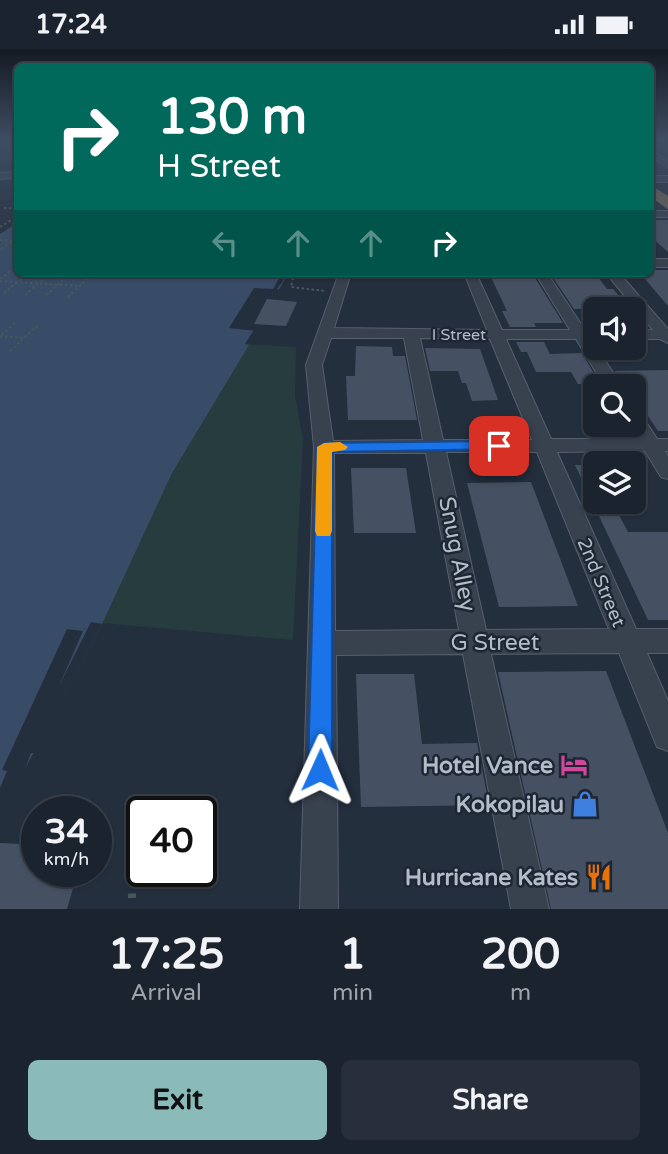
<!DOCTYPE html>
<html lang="en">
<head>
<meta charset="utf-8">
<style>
  :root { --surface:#1b232e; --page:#282f3a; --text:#f1f3f6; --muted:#a0a4aa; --line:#39404a; --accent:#8bbbb9 }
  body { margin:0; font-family:"Varela Round",sans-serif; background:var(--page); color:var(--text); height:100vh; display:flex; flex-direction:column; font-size:26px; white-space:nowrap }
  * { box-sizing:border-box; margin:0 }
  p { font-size:23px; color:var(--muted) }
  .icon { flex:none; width:38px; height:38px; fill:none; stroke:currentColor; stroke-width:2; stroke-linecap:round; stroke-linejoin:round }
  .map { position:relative; height:860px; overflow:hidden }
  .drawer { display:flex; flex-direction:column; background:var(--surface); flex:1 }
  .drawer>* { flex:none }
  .top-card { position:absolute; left:14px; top:14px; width:640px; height:214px; border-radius:10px; box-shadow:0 2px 5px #0004,0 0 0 2px var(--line); background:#00695c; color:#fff; overflow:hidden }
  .fabs { position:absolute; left:583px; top:248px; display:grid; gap:14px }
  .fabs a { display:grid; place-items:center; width:63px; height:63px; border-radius:10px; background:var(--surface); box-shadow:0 2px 5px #0004,0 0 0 2px var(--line); font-size:35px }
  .speed { position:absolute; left:21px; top:747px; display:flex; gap:14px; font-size:35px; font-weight:700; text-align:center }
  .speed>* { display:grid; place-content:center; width:91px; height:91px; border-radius:50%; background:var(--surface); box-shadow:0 2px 5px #0004,0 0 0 2px var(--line); line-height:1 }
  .speed small { font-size:18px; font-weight:400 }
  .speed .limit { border:4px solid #111; border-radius:10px; background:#fff; color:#111 }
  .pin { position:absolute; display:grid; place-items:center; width:60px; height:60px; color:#fff; margin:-30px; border-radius:14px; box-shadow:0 4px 10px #0006 }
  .me { position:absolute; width:77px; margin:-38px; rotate:1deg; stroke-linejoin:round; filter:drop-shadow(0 0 5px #0008) }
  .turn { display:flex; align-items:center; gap:24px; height:147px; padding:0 28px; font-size:32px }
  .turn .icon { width:91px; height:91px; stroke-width:2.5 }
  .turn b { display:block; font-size:49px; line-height:60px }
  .lanes { display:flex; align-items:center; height:66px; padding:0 28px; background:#0003; justify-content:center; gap:35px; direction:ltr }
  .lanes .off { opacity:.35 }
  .eta { display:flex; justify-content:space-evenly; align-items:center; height:119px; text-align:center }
  .eta b { font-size:42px; font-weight:700; line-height:49px }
  .primary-button { display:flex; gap:14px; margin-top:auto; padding:14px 28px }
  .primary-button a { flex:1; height:80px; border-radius:10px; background:var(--accent); color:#111; font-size:28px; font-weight:700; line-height:80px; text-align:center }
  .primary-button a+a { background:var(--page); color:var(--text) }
  .status { display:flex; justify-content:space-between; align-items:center; height:49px; padding:0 35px; background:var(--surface); direction:ltr }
  .status svg { height:19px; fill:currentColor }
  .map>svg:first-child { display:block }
</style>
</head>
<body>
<div class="status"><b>17:24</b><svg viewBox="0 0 49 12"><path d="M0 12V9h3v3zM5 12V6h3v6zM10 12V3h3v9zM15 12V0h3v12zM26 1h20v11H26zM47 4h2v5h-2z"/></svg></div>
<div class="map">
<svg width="668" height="860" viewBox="0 0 668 860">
  <rect width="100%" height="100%" fill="#242f3e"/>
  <!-- green -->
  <polygon fill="#263c3f" points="245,295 296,298 295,347 303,390 293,591 91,573 0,646"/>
  <!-- water -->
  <polygon fill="#394c67" points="17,174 18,224 289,224 245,295 249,296 172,424 102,575 0,767 0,185"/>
  <!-- pier -->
  <g fill="#242f3e">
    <polygon points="282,224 289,224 277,240 281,241 257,282 229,279 254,239 273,240"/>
    <polygon points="91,573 102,575 34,704 31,704 16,745 0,770 0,739 7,722 2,721 67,580 83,582 59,637"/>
  </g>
  <!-- building -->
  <g fill="#455162">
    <polygon points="651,171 668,171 668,203 651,188"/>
    <polygon points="651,221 668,221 668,257 640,224 651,224"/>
    <polygon points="489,224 532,224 563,274 534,274 536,278 510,278 502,262 507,262"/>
    <polygon points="565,224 595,224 607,240 613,240 624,253 614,253 619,259 574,260 554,230 569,230"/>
    <polygon points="267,250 297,253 286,277 254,275"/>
    <polygon points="516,293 544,293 550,305 582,304 600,335 578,335 571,323 536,323 527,303 521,303"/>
    <polygon points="356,297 392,298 393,307 405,307 417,371 348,371 346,327 355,327"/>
    <polygon points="425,299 480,300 498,351 472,352 466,334 462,334 458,322 430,322"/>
    <polygon points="668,321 668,382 658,382 634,346 634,338 624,335 615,322"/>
    <polygon points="575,416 595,416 595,453 612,453 628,483 668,483 668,571 648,571"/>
    <polygon points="351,419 406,419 416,484 354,484"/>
    <polygon points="531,433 578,557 499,558 467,434"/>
    <polygon points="606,622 668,784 668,860 551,860 498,623"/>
    <polygon points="356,625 414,625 422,695 477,694 489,756 361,758"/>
    <polygon points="22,791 37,792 37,822 78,822 67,860 0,860 0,794 20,795"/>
  </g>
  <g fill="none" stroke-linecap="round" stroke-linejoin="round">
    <!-- minor casing -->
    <g stroke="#565f6c" stroke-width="2">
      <g id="minor">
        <polygon points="651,102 668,111 668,118 651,108"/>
        <polygon points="0,124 14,123 18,128 0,130"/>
        <rect x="651" y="127" width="17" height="6"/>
        <rect x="651" y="162" width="17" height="6"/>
        <rect x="651" y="210" width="17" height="8"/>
        <path d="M339,224H351L334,279L487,281L464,224H476L502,281H570L535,224H547L585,281H595V291H591L623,338H605L576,290H506L551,390H638L629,376H634V363L641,365L657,390H668V402H665L668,407V430L661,428L645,402L557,403L636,580H668V604H647L668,652V702L657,698L619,604L491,605L549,860H511L463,605L336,606L338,860H300L314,398L306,316ZM331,289H404L423,391L333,392L322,316ZM420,289L490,290L532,391H443ZM446,403H537L609,580L486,581ZM334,404H426L459,581L335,582Z"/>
        <polygon points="606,224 619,224 668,280 668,294 660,290 634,290 634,282 653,281"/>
      </g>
    </g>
    <!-- highway casing -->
    <g stroke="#434c59" stroke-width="1">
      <polygon id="highway" points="651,137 668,147 668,160 651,148"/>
    </g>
    <!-- path-far1 -->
    <g stroke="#44595c" stroke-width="2" stroke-dasharray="2.5 2.5" stroke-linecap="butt">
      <polyline points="4,159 18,160"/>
      <polyline points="0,178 18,167"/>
      <polyline points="0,191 18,192"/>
      <polyline points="1,200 18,189"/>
      <polyline points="294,224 291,238 325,242"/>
      <polyline points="0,230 11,222"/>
      <polyline points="0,232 79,237"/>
      <polyline points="4,244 29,224"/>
      <polyline points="25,246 50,224"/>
      <polyline points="46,246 69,226"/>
      <polyline points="68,248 90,227"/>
      <polyline points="2,286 16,273"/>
      <polyline points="0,287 25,289"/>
      <polyline points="10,302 39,275"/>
    </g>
    <!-- path -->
    <polyline stroke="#44595c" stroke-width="4.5" stroke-dasharray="8 8" stroke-linecap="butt" points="128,847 144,846"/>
    <!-- minor -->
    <use href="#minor" fill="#38414e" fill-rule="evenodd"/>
    <!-- highway -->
    <use href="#highway" fill="#746855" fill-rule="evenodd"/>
  </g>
  <!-- sky -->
  <linearGradient id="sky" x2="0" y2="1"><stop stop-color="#141a22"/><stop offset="0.43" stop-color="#3f4d63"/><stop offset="1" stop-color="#3f4d63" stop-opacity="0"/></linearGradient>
  <rect width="668" height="212" fill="url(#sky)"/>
  <!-- route -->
  <polygon fill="#1a73e8" stroke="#114b97" stroke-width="2" points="499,392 505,393 507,397 505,400 332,403 332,721 329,730 320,733 311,730 308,721 317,398 324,394"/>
  <!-- slow -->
  <polygon fill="#f59e0b" points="340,393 348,398 345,401 332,403 332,482 330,487 317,487 315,482 317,398 324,394"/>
  <!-- icons -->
  <defs>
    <g id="hotel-bare" transform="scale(2.1)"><path d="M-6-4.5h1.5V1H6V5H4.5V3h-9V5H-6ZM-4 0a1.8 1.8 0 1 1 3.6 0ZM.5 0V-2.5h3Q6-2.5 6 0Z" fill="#d1479c" stroke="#1d2633" stroke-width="2.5" paint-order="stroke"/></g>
    <g id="shop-bare" transform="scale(2.1)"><path d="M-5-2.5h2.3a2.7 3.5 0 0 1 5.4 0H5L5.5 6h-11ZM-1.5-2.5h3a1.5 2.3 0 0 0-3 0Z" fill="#3f7fe0" stroke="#1d2633" stroke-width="2.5" paint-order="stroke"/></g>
    <g id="restaurant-bare" transform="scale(2.1)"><path d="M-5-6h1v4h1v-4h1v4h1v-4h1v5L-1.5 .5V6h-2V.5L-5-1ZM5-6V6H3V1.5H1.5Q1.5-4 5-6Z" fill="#e8710a" stroke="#1d2633" stroke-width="2.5" paint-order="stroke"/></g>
  </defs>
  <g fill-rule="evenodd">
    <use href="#hotel-bare" x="574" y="716"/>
    <use href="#shop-bare" x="585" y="755"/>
    <use href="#restaurant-bare" x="599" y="828"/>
  </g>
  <g text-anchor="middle" stroke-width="5" stroke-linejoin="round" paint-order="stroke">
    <!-- far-street labels -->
    <g font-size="16" fill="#b4bcc9" stroke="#1d2633">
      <text x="459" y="291">I Street</text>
    </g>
    <!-- street labels -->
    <g font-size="19" fill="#b4bcc9" stroke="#1d2633">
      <text transform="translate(602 533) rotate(67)" y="7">2nd Street</text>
    </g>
    <!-- near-street labels -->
    <g font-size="23" fill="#b4bcc9" stroke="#1d2633">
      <text transform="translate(458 505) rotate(79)" y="8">Snug Alley</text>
      <text x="495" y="601">G Street</text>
    </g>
    <!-- near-poi labels -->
    <g font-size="23" font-weight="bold" fill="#b4bcc9" stroke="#1d2633" text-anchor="end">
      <text x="553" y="724">Hotel Vance</text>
      <text x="564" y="763">Kokopilau</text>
      <text x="578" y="836">Hurricane Kates</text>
    </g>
  </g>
</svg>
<div class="fabs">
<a><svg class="icon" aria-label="sound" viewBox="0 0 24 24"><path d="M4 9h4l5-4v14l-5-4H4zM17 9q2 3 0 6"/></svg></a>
<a><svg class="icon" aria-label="search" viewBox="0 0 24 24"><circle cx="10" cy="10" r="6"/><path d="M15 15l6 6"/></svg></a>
<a><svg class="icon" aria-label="layers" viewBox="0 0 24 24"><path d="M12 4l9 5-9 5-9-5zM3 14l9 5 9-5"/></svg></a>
</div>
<div class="speed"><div>34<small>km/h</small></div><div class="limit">40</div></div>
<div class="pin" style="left:499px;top:397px;background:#d93025"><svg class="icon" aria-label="arrive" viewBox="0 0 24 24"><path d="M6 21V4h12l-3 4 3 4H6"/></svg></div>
<svg class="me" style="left:320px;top:721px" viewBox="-20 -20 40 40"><path d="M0-17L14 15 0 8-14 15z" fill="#1a73e8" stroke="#fff" stroke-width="4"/></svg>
<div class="top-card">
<div class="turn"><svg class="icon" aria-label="right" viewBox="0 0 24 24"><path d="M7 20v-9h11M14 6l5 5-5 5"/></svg><div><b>130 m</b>H Street</div></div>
<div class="lanes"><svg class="icon off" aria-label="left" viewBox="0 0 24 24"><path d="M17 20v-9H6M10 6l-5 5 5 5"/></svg><svg class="icon off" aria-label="ahead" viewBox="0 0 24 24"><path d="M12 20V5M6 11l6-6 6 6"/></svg><svg class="icon off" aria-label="ahead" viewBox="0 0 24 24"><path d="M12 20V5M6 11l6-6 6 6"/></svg><svg class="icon" aria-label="right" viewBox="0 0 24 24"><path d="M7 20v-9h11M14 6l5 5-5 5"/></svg></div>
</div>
</div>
<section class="drawer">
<div class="eta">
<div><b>17:25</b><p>Arrival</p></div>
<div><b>1</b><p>min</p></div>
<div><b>200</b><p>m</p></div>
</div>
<div class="primary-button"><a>Exit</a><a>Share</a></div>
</section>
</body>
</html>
